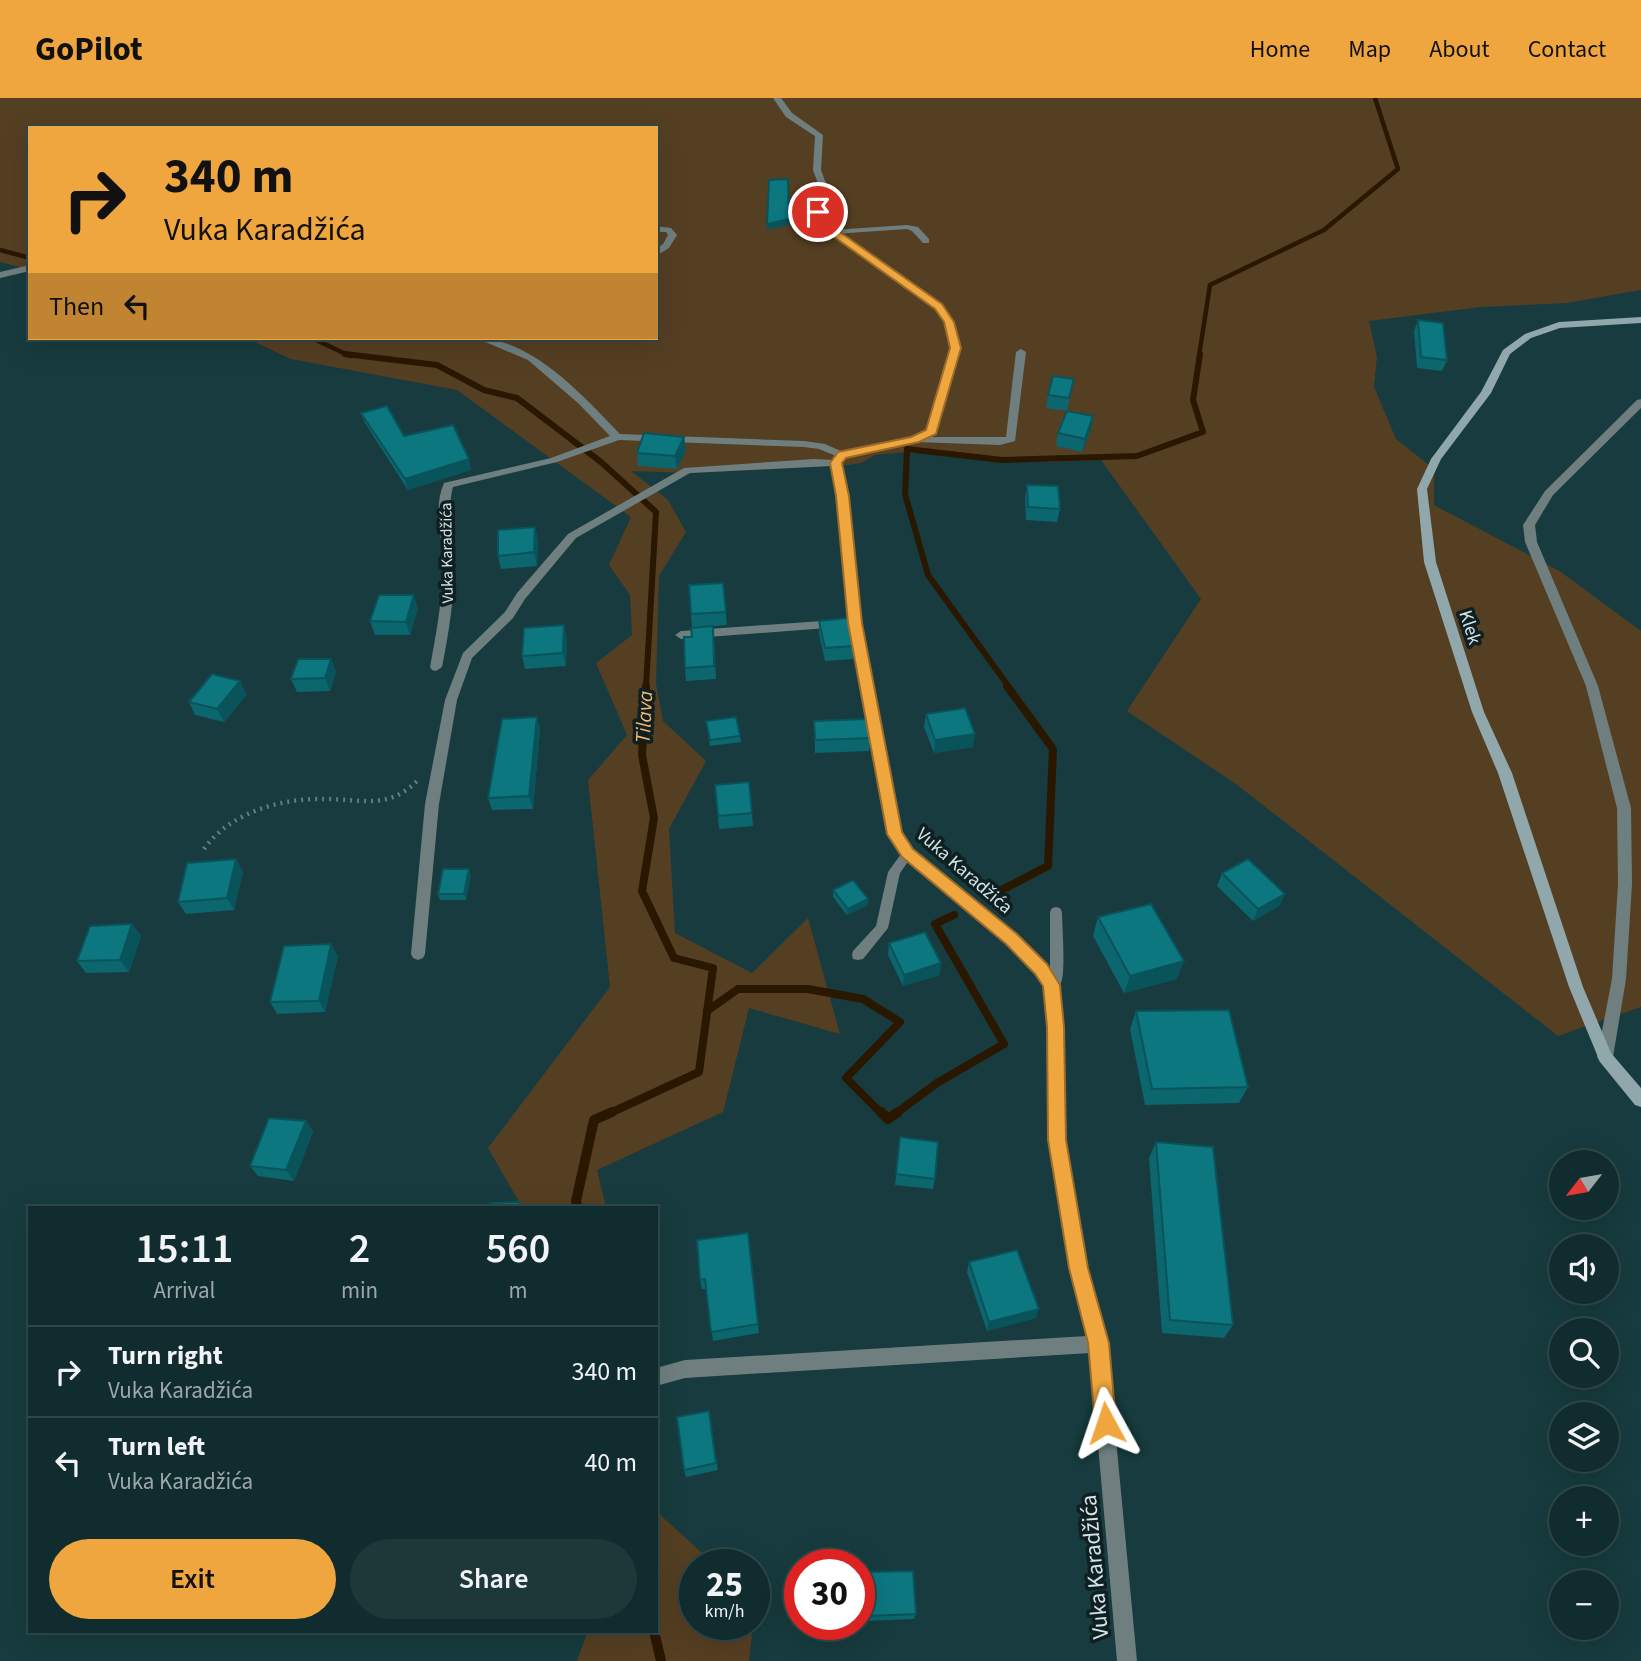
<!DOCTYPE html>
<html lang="en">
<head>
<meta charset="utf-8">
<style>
  :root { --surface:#112c2e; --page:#1e383a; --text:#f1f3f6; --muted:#9ca7aa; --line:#30484a; --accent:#f0a63f }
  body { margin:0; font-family:"Source Sans 3",sans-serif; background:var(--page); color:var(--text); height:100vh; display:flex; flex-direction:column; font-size:26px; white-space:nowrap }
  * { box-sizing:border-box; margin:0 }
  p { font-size:23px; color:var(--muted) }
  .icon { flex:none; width:38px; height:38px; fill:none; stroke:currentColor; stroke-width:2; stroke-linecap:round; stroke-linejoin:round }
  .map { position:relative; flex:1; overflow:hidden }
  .sheet { position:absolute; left:28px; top:1108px; width:630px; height:427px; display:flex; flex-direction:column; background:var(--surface); border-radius:0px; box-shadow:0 7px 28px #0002,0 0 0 2px var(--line) }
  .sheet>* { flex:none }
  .top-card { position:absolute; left:28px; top:28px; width:630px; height:214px; border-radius:0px; box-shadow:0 7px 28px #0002,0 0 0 2px var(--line); background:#f0a63f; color:#111; overflow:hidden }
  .needle { width:46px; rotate:239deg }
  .controls { position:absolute; left:1549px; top:1052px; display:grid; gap:14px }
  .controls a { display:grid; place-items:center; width:70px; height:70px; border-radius:50%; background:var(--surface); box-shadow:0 7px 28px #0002,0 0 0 2px var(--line); font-size:35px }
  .speed { position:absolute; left:679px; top:1451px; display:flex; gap:14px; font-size:35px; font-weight:700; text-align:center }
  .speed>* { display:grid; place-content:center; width:91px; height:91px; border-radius:50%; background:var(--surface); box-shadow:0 7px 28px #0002,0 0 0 2px var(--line); line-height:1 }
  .speed small { font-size:18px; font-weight:400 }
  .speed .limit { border:10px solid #d22; background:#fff; color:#111 }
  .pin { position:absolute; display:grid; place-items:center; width:60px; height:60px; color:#fff; margin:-30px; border:4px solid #fff; border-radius:50%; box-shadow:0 2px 7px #0007 }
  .me { position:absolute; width:77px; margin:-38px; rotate:355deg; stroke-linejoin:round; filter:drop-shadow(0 0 5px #0008) }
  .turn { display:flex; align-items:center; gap:24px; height:147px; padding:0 21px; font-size:32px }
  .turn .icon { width:91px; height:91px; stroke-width:2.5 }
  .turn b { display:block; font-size:49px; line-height:60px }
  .then { display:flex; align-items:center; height:66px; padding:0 21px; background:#0003; gap:14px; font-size:26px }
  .eta { display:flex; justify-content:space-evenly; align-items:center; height:119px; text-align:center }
  .eta b { font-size:42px; font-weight:600; line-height:49px }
  .cta { display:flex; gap:14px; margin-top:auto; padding:14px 21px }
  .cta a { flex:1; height:80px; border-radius:42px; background:var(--accent); color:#111; font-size:28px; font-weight:600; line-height:80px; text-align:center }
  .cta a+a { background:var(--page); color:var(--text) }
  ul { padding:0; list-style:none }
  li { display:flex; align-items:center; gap:21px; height:91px; padding:0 21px; border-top:2px solid var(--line) }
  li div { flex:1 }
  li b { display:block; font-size:26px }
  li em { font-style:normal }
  header { display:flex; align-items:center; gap:42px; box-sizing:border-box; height:98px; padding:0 35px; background:var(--accent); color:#111 }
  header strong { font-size:33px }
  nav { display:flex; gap:38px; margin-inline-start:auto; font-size:24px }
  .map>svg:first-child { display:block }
</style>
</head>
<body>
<header>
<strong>GoPilot</strong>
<nav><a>Home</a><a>Map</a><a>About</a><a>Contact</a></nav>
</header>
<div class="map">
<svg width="1641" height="1563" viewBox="0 0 1641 1563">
  <rect width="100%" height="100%" fill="#173b3e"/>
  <!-- green -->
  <g fill="#553f23">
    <polygon points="0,0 1641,0 1641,192 1567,205 1481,209 1369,223 1377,259 1374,289 1396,341 1434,371 1434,407 1561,474 1641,533 1641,909 1558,938 1236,686 1127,613 1201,501 1101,362 1049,364 907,354 875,357 861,365 849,367 694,375 631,373 668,402 686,434 659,478 656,586 663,623 706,663 669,731 675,835 752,875 808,820 840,936 749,910 723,1014 597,1072 606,1109 522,1109 488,1050 610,889 588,682 627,637 596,565 632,537 630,497 609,467 631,419 457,292 291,261 246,240 656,240 656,30 30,30 30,172 0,164"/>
    <polygon points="656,1413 714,1466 695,1466 695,1526 753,1526 749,1563 577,1563 588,1533 656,1533"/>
  </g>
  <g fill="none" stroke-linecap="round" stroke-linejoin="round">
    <!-- stream-far3 -->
    <g stroke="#2a1700" stroke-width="4.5">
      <polyline points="0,152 30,160"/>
      <polyline points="312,240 350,258"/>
      <polyline points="1199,258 1210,187 1324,132 1398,71 1375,0"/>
    </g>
    <!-- stream-far2 -->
    <g stroke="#2a1700" stroke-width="6">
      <polyline points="345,256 437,267 484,292 517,300 601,364 656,414 646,589"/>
      <polyline points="1009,589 928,477 905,396 907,351 1002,362 1137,358 1203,334 1193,302 1200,256"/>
    </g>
    <!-- stream-far1 -->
    <g stroke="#2a1700" stroke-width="8">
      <polyline points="988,799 1048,768 1053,651 1007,588"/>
      <polyline points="707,913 738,891 808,891 863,901 900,924 846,980 882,1016"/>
      <polyline points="608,1016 699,974 713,870 674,860 642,793 654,720 642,657 646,588"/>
      <polyline points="895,1016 937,985 1004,946 935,826 954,817"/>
    </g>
    <!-- stream -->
    <g stroke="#2a1700" stroke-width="10">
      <polyline points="881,1014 888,1021 898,1014"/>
      <polyline points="578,1110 576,1103 594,1022 612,1014"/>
      <polyline points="654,1533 661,1563"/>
    </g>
    <!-- path -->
    <path stroke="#617e81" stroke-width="4.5" stroke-dasharray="2 5" stroke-linecap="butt" d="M204,751C230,714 282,700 325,701C362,701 388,712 417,683"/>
    <!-- lane -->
    <g fill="#6f7f80" fill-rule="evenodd">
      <polygon points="907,127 918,129 929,141 929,145 923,145 912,133 907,131 833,136 829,134 833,132"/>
      <polygon points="908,750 914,755 900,775 888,830 863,861 858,862 853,861 852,857 853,853 876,828 888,774 904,752"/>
      <path d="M1056,809L1060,810L1062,814C1062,827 1066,875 1061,885C1057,891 1053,892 1046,891L1044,887L1050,879V814L1052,810Z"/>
    </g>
    <!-- street -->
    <g fill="#6f7f80" fill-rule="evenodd">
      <path d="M773,0H781L792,15L823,37L821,72L828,91L822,114L836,132L942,207L954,224L960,250L937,334L929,339H1006L1016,254L1021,251L1026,254L1015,343L1000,347L916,344L846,359L841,365L847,398L861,525L901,735L913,751L1016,837L1046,867L1058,887L1063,929L1065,1043L1087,1170L1107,1246L1137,1563H1117L1090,1255L685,1280L656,1288V1270L685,1262L1087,1238L1069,1170L1049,1043L1047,929L1044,888L1036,875L1006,845L903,759L887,736L849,525L837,398L831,368L690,375L576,440L525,501L513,520L472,560L457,602L439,706L425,856L423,860L418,862L413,860L411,856L425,706L445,602L463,555L505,514L517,495L568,436L684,370L814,361L833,362L836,358L819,351L804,349L619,342L557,364L453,389C446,414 455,440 455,465C454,500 449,535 442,569L436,573L432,572L430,569C436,537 442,504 443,471C444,444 432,411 444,385L551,360L610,338L578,305L528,262L476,240C532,240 584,299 620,336L804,343L825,346L843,354L911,340L927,332L950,250L944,224L936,211L830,136L814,114L820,91L813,72L815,38L786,19Z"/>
      <polygon points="656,128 671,130 677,137 669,150 656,158 656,151 663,146 668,137 666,134 656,134"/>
      <polygon points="30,167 30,173 0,180 0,174"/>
      <polygon points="1641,301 1641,310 1553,397 1535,427 1537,444 1598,588 1631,710 1632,786 1626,881 1613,959 1610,964 1605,966 1600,964 1597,959 1612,881 1618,786 1617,710 1586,588 1525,444 1523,427 1545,393 1637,302"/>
      <polygon points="836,522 840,523 840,529 681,541 675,537 681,533"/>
    </g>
    <!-- secondary -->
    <polygon fill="#90a8ab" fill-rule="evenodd" points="1641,219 1641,225 1560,230 1531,240 1510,256 1491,295 1441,361 1427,391 1436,464 1484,614 1512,675 1583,889 1611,955 1641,990 1641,1009 1635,1007 1600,964 1569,889 1498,675 1472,614 1424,464 1417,391 1431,361 1481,294 1503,252 1525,236 1559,224"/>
  </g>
  <!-- wall -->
  <g fill="#0b666e">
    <polygon points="1418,222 1447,262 1442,273 1417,270 1414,233"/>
    <polygon points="1074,281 1067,313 1046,310 1048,297"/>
    <polygon points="361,315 404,338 471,372 408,392 365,325"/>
    <polygon points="1091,331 1082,354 1056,348 1058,335"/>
    <polygon points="684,339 686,352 677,371 638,368 637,355"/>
    <polygon points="1027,387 1060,411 1057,424 1026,422 1025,400"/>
    <polygon points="535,429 538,443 537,468 501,471 498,458"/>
    <polygon points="723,485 727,527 692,530 691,516"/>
    <polygon points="418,510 410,537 375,537 370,523"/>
    <polygon points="819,523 853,548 853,561 825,563 819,536"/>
    <polygon points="567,540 566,568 525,571 522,558"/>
    <polygon points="714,541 716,581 686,583 685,570"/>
    <polygon points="331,561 336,574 330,593 297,594 291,581"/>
    <polygon points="247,596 224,624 195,617 189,604"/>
    <polygon points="926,616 973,649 934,655 924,629"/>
    <polygon points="537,619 540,632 533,711 492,712 488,700"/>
    <polygon points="706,623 740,638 741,644 710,648"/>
    <polygon points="814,623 870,640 869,653 815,655"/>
    <polygon points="715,687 752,715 753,728 719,731"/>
    <polygon points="236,761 243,774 234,812 186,816 178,804"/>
    <polygon points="1222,775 1285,796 1279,808 1253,823 1217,788"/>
    <polygon points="471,777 466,802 440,802 438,796"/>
    <polygon points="833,792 868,807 847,817 833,799"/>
    <polygon points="1098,819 1177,881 1124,895 1093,838"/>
    <polygon points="132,826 141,838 129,874 86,875 77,863"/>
    <polygon points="889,845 940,877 903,888 888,857"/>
    <polygon points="338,858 325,914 277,916 270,904"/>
    <polygon points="1136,913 1248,989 1239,1005 1145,1007 1130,931"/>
    <polygon points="306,1023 313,1034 294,1083 258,1078 250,1068"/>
    <polygon points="900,1039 935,1081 933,1091 895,1087"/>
    <polygon points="1156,1044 1233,1227 1224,1240 1162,1235 1149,1060"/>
    <polygon points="748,1135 759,1235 713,1243 706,1191 702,1191 700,1182"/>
    <polygon points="969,1164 1036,1220 987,1233 967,1174"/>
    <polygon points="709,1313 718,1372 686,1379 684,1372"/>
    <polygon points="865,1474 916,1516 914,1521 866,1523 864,1480"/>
  </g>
  <!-- shaded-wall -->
  <g fill="#09535a">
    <polygon points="789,121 789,127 767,132 767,126"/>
    <polygon points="1093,318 1091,331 1082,354 1085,341"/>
    <polygon points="684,339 686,352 677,371 675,358"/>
    <polygon points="469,361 471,372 408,392 405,381"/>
    <polygon points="535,429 538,443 537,468 534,454"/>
    <polygon points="414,497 418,510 410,537 406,524"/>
    <polygon points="564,527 567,540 566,568 563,555"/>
    <polygon points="331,561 336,574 330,593 325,580"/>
    <polygon points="240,583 247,596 224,624 217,611"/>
    <polygon points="537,619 540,632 533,711 529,698"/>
    <polygon points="975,636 973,649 934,655 935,642"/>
    <polygon points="236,761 243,774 234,812 227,800"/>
    <polygon points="469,771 471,777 466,802 464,796"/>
    <polygon points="1285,796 1279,808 1253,823 1258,811"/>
    <polygon points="868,801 868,807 847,817 848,811"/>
    <polygon points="132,826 141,838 129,874 120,862"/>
    <polygon points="331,846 338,858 325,914 319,903"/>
    <polygon points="1184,863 1177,881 1124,895 1130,878"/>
    <polygon points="941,865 940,877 903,888 904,877"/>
    <polygon points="306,1023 313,1034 294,1083 286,1072"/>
    <polygon points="1039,1211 1036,1220 987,1233 989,1224"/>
  </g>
  <!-- building -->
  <g fill="#0d7780" stroke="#09535a" stroke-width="2">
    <polygon points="788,81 789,121 767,126 769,82"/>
    <polygon points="1418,222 1443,225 1447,262 1421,259"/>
    <polygon points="1053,278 1074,281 1069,300 1048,297"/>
    <polygon points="387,308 404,338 453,327 469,361 405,381 361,315"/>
    <polygon points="1067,313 1093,318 1085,341 1058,335"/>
    <polygon points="644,335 684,339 675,358 637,355"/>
    <polygon points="1027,387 1058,388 1060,411 1028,409"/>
    <polygon points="535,429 534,454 498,458 498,432"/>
    <polygon points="723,485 726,514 691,516 689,487"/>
    <polygon points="379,497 414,497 406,524 370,523"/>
    <polygon points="848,520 853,548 825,550 819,523"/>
    <polygon points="564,527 563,555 522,558 524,530"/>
    <polygon points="713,528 714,568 685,570 684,539 692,539 691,530"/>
    <polygon points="298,561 331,561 325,580 291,581"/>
    <polygon points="212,576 240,583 217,611 189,604"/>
    <polygon points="965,610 975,636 935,642 926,616"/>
    <polygon points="537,619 529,698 488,700 502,621"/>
    <polygon points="736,619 740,638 710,642 706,623"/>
    <polygon points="867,621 870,640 815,642 814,623"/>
    <polygon points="749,684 752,715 718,718 715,687"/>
    <polygon points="236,761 227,800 178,804 187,765"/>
    <polygon points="1248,761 1285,796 1258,811 1222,775"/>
    <polygon points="443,771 469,771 464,796 438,796"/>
    <polygon points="853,782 868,801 848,811 833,792"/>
    <polygon points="1151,806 1184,863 1130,878 1098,819"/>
    <polygon points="132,826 120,862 77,863 90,828"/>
    <polygon points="925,834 941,865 904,877 889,845"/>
    <polygon points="331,846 319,903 270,904 284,848"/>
    <polygon points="1229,912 1248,989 1152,991 1136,913"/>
    <polygon points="269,1020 306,1023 286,1072 250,1068"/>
    <polygon points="900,1039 938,1044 935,1081 896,1076"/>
    <polygon points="1156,1044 1213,1049 1233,1227 1170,1222"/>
    <polygon points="520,1104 520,1110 490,1110 490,1105"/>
    <polygon points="748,1135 758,1226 711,1234 705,1181 700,1182 697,1142"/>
    <polygon points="1017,1152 1039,1211 989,1224 969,1164"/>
    <polygon points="709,1313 716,1365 684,1372 677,1319"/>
    <polygon points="913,1473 916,1516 867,1518 865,1474"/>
  </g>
  <!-- route -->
  <polygon fill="#f0a63f" stroke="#9c6c29" stroke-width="2" points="815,112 821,112 837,132 942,206 954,224 961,250 936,336 919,344 846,360 842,365 849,398 862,525 902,734 913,751 1017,836 1047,866 1060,887 1064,929 1066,1042 1088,1170 1109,1245 1116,1325 1113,1332 1106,1335 1098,1332 1095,1325 1088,1245 1069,1170 1048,1042 1047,929 1043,888 1035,876 1006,846 902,759 887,736 848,525 836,398 830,365 838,354 911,339 926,332 950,250 944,224 935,211 830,136 813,114"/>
  <g text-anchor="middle" stroke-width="7" stroke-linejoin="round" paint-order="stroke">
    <!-- far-street labels -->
    <g font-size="16" fill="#d2e5e7" stroke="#101f21">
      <text transform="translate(446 455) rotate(-91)" y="6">Vuka Karadžića</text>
    </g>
    <!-- street labels -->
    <g font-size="19" fill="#d2e5e7" stroke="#101f21">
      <text transform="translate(1471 529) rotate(72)" y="7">Klek</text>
      <text transform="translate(965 772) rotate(41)" y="7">Vuka Karadžića</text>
    </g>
    <!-- water labels -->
    <g font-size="21" font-style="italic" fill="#f5b96e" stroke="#101f21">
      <text transform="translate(644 619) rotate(-87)" y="7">Tilava</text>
    </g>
    <!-- near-street labels -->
    <g font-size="23" fill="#d2e5e7" stroke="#101f21">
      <text transform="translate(1094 1469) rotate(-95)" y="8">Vuka Karadžića</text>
    </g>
  </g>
</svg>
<div class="controls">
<a><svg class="needle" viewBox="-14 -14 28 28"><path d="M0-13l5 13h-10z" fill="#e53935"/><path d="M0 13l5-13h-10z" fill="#9ca7aa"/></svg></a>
<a><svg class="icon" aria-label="sound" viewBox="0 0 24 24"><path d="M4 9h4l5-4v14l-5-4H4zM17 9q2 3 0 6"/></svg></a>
<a><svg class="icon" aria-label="search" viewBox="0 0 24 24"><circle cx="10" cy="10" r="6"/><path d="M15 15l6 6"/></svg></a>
<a><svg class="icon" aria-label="layers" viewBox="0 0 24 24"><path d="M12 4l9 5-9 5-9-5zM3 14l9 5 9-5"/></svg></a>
<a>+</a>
<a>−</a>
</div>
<div class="speed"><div>25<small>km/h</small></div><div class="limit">30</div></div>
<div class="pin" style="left:818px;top:114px;background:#d93025"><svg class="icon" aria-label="arrive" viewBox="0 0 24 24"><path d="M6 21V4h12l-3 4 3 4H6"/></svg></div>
<svg class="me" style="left:1106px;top:1325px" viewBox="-20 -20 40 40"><path d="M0-17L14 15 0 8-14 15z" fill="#f0a63f" stroke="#fff" stroke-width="4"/></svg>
<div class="top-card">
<div class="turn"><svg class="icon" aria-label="right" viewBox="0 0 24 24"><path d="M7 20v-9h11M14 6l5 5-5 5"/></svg><div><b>340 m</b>Vuka Karadžića</div></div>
<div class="then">Then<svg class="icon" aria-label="left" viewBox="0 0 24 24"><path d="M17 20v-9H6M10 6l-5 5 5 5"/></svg></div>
</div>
<section class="sheet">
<div class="eta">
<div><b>15:11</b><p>Arrival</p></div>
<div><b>2</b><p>min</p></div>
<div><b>560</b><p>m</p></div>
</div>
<ul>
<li><svg class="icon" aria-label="right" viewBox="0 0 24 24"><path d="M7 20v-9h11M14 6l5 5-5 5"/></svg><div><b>Turn right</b><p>Vuka Karadžića</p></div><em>340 m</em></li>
<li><svg class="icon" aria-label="left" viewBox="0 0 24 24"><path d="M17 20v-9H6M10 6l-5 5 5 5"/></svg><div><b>Turn left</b><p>Vuka Karadžića</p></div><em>40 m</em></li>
</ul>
<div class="cta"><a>Exit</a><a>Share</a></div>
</section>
</div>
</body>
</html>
